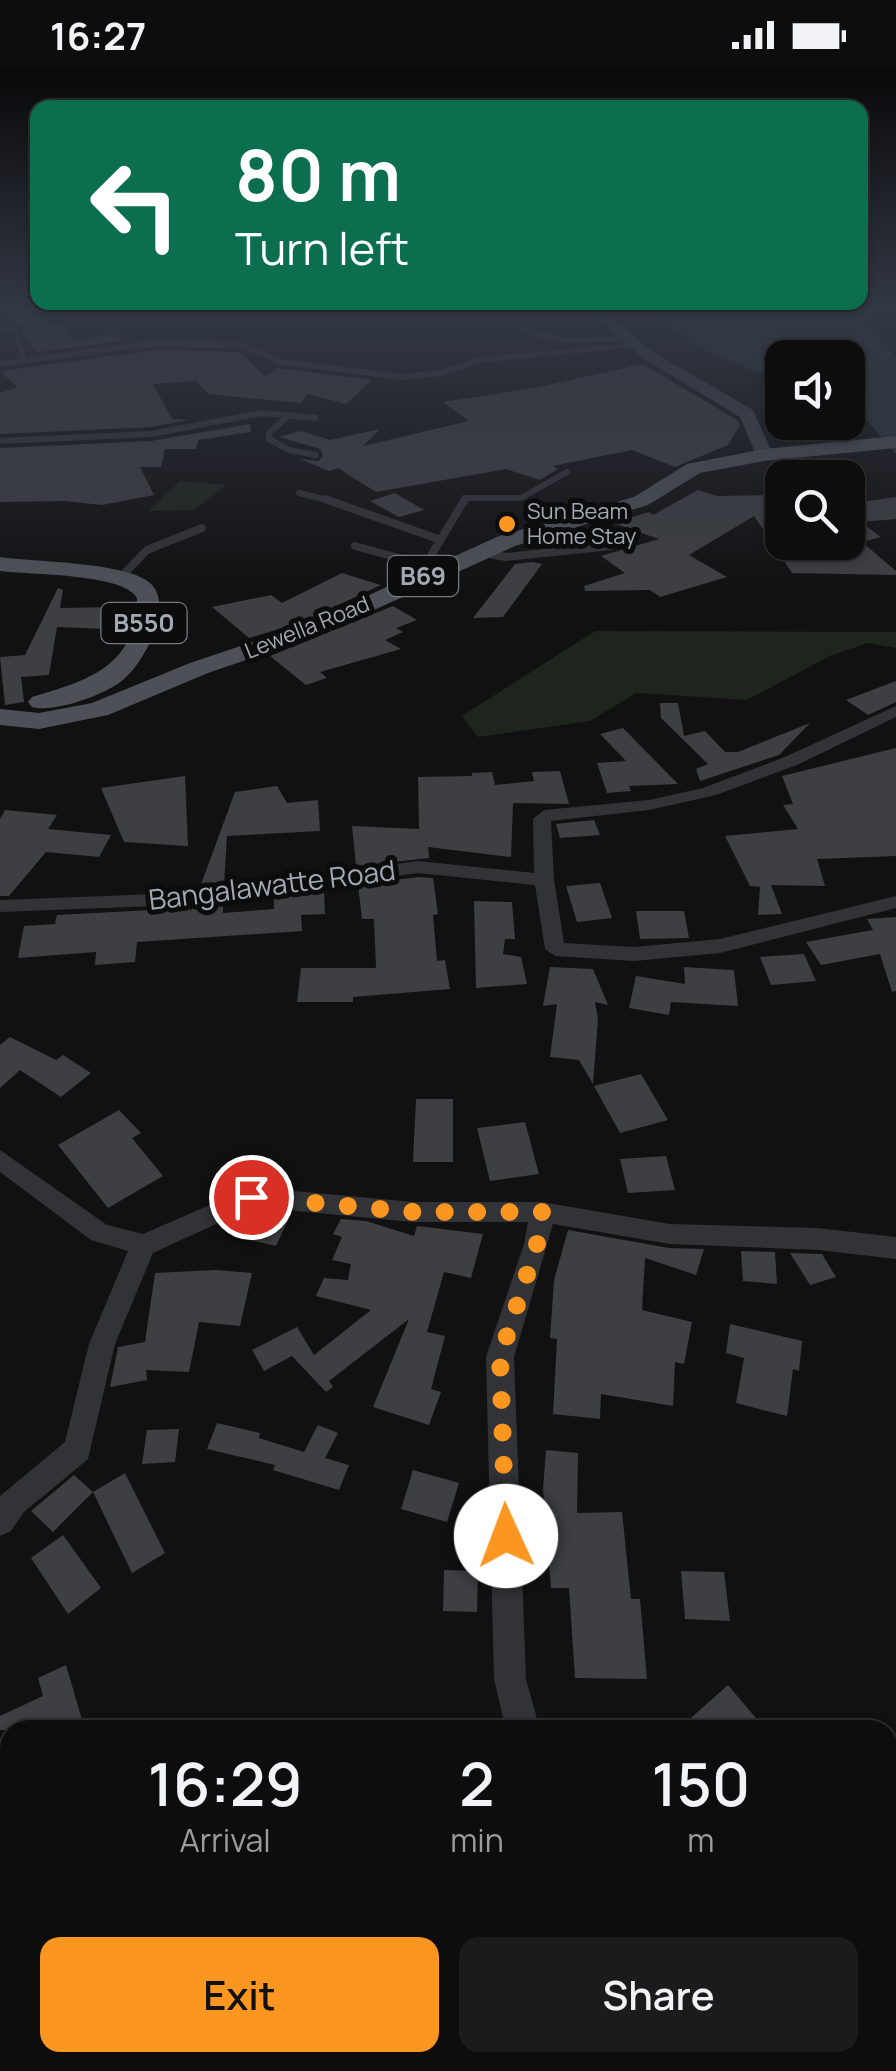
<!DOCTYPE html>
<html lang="en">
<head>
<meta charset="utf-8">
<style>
  :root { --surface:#0d0d0e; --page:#1b1b1c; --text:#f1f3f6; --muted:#9a9c9e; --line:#2d2d2e; --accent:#fb9620 }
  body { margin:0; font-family:Manrope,sans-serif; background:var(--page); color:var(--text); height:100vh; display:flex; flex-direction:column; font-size:38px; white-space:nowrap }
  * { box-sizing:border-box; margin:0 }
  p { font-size:32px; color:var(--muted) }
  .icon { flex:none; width:55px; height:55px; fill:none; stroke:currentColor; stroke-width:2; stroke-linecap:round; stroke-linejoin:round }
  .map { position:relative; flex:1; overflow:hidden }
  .side { position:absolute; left:0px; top:1650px; width:898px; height:352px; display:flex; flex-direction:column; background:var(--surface); border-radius:30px 30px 0 0; box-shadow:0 2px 8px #0004,0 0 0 2px var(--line) }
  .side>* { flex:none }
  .top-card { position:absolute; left:30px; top:30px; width:838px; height:210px; border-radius:20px; box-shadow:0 2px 8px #0004,0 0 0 2px var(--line); background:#0b6e4f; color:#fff; overflow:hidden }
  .fabs { position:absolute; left:765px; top:270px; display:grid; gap:20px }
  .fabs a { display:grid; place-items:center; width:100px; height:100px; border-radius:20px; background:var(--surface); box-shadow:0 2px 8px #0004,0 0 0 2px var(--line); font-size:50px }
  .pin { position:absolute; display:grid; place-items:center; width:85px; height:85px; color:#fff; margin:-42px; border:5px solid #fff; border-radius:50%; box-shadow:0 2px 10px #0007 }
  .me { position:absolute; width:110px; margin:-55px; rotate:358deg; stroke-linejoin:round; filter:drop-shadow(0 0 8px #0008) }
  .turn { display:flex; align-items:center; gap:35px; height:210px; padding:0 40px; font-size:45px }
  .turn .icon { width:130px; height:130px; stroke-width:2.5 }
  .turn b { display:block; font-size:70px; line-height:85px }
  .eta { display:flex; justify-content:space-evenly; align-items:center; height:170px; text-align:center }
  .eta b { font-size:60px; font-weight:600; line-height:70px }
  .action { display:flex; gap:20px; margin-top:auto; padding:20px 40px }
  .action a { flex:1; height:115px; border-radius:20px; background:var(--accent); color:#111; font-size:40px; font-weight:600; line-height:115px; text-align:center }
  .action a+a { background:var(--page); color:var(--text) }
  .status { display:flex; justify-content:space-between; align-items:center; height:70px; padding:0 50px; background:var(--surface); direction:ltr }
  .status svg { height:28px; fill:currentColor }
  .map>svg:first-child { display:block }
</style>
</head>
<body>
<div class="status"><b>16:27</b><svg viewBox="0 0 49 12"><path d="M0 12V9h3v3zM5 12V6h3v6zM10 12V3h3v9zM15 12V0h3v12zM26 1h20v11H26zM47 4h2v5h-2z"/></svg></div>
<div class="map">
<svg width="896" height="2001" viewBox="0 0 896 2001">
  <rect width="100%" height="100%" fill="#111112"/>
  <!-- green -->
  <g fill="#1d251d">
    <polygon points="180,411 226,415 194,440 148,441"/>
    <polygon points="595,561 896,562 896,578 868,573 830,586 747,630 636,623 590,651 478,667 462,646"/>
  </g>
  <!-- water -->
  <polygon fill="#293338" points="653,240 847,240 866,253 896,287 896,384 865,348 848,340 848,288 782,288 782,313 695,276"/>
  <!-- building -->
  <g fill="#3d3f42">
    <polygon points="31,241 51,255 60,253 73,270 116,264 121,271 37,282 25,268 21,255 5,247"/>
    <polygon points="155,280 240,282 266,307 277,298 372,310 346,334 308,324 300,333 209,324 196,311 153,314 172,349 189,350 150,357 0,364 0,323 18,317 0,301"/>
    <polygon points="643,294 737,350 740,355 728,375 675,397 632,380 553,396 558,399 540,410 506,399 376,422 338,398 329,401 300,389 319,391 323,385 320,379 279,367 301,361 330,370 380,359 363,376 469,351 443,332 534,318"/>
    <polygon points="250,354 251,362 198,370 196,379 165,379 161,397 140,397 154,425 102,435 64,431 0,432 0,378 151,371"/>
    <polygon points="698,420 717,426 782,425 782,472 848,472 848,434 896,427 896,449 860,452 881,467 862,472 896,501 896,505 792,503 754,446 689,485 727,507 660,527 650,520 585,521 584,516 625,503 601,486 659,469 613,453 649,442 653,445"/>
    <polygon points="395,423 424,440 399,447 370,431"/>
    <polygon points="532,492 542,494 503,547 473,548 515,494"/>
    <polygon points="342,503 381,515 302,552 249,568 212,537 271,525 282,533"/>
    <polygon points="58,518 63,520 60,538 117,537 105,559 57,557 49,605 21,607 24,632 5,635 0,587 25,585"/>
    <polygon points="393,536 417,550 396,558 403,562 385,570 401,579 320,602 327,608 306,615 270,586"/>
    <polygon points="896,611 896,632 868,645 846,630"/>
    <polygon points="660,633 678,633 684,666 705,661 725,682 738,682 810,653 779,685 700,711 696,699 708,694 661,648"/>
    <polygon points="623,658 678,714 629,716 631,721 607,723 597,693 626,691 600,664"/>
    <polygon points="896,678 896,786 817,789 825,816 771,815 782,844 758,845 760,817 750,816 725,766 798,759 783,735 793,734 782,706"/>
    <polygon points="560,701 569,734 513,733 511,787 428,777 429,788 356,796 352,756 419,759 418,707 472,706 472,703 492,702 495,715 534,711 532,702"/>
    <polygon points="185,706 188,776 124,772 101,718"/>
    <polygon points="277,716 287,733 318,730 320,761 227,766 224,814 200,817 235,722"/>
    <polygon points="5,740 57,745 48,759 111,765 99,787 46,782 9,826 0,826 0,749"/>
    <polygon points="594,750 600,765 560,768 556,754"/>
    <polygon points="418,807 433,808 438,844 433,845 437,891 445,890 450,919 353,927 353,932 297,932 301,898 376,898 374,849 362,849 358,815"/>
    <polygon points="600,813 612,848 577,852 566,816"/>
    <polygon points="324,822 325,844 301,845 302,861 137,872 135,892 95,895 96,882 18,888 24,856 55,854 57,845 190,838 191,842 192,838 223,833 223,843 274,839 274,826"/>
    <polygon points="474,831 512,832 515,869 505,869 503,884 521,887 527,914 476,918"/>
    <polygon points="636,841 684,841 689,868 640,869"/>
    <polygon points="896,847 896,921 892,922 880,884 821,895 806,872 873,860 867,849"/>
    <polygon points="804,884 816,911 771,915 760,887"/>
    <polygon points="550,897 593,899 608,935 595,932 598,949 593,1014 579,990 550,987 557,934 543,936"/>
    <polygon points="684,897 734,900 738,936 671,932 669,945 629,938 636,906 685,914"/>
    <polygon points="10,967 56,990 63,985 91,1003 61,1027 20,1000 0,1018 0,975"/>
    <polygon points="641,1004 668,1050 620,1063 594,1016"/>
    <polygon points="416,1029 453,1029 453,1092 413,1092"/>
    <polygon points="119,1040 141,1063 132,1068 163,1106 108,1138 58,1075"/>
    <polygon points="525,1052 539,1104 490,1111 477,1058"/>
    <polygon points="666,1086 675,1120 628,1123 620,1089"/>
    <polygon points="254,1141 291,1144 276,1176 236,1167 248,1144"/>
    <polygon points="341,1149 366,1151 414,1166 417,1156 483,1164 471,1208 444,1202 427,1262 445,1266 431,1319 441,1322 429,1355 373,1337 409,1249 329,1311 333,1317 326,1322 292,1286 264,1301 252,1280 297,1257 314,1285 371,1240 316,1226 324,1208 348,1210 351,1194 332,1190 342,1167 333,1164"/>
    <polygon points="568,1160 669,1178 704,1179 696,1205 645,1188 642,1240 692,1252 684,1294 675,1292 673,1336 601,1324 600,1349 553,1344 557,1269 550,1268 554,1210"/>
    <polygon points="741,1181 775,1182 777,1214 743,1211"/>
    <polygon points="790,1183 822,1184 836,1207 810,1215"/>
    <polygon points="216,1200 252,1203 240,1256 199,1252 189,1302 146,1300 147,1310 110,1317 118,1277 145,1272 155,1203"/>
    <polygon points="730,1254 802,1271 799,1301 793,1299 787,1346 736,1333 744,1288 726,1283"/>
    <polygon points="217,1353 260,1363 259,1368 304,1382 318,1355 338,1363 325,1388 349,1395 339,1420 273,1400 275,1395 207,1379"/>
    <polygon points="179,1359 175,1392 142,1394 147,1360"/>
    <polygon points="546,1380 578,1383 577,1443 622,1442 631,1529 640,1529 647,1609 575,1608 569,1518 551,1518 543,1419"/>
    <polygon points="413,1400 459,1413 447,1452 401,1439"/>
    <polygon points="125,1403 165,1483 132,1503 93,1422"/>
    <polygon points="74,1405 93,1422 53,1462 31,1441"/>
    <polygon points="63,1465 101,1518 68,1544 31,1488"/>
    <polygon points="444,1500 478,1501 477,1542 443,1541"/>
    <polygon points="681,1501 724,1502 730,1551 685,1549"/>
    <polygon points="66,1595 85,1660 0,1660 0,1646 43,1626 38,1608"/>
    <polygon points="728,1615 766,1660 701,1660 691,1648"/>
  </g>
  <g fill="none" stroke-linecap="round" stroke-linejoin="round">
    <!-- path -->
    <polyline stroke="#373a3f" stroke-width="2.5" stroke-dasharray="2.5 4" stroke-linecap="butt" points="374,287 394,285"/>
    <!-- lane-far1 -->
    <g stroke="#323337" stroke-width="6">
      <polyline points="0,260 15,259 24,290"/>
      <polyline points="526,260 562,270 629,269"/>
      <polyline points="289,345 269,363 269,369 289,380 316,385"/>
      <polyline points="0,371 151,364 262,343 315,348"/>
      <polyline points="299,423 335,432"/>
      <polyline points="464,432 466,428 521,428 567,402"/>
    </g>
    <!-- lane -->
    <g stroke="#323337" stroke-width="8">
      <polyline points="325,429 441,470"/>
      <polyline points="355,476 429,496"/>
      <polyline points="483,483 506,487 611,476"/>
      <polyline points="426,494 465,429"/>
      <polyline points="119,509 147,480 202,458"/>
    </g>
    <!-- street -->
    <g fill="#323337" fill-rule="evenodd">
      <polygon points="155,270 243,272 282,289 401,304 440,300 479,287 638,273 643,276 480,293 441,306 401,310 280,295 241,278 155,276 0,297 0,291"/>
      <polygon points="896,636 896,647 797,695 716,725 649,740 551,751 554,810 564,873 634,877 720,869 896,826 896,838 720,883 634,891 555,886 545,879 535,815 418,803 183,835 0,842 0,830 183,823 418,791 534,803 533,749 544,740 649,730 703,718 785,687"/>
      <polygon points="0,1080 107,1155 143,1164 251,1117 413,1132 542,1132 670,1154 818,1158 896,1167 896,1189 818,1180 670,1174 553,1154 514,1287 526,1609 540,1660 506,1660 494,1609 486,1287 524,1174 528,1152 413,1152 253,1137 153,1183 115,1274 88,1389 24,1442 11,1461 0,1466 0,1426 65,1372 89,1274 128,1181 91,1170 0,1102"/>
      <polygon points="0,1726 10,1728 10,1762 0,1760"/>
      <polygon points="896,1766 896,1802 888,1803 888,1768"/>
    </g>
    <!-- secondary -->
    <polygon fill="#3f4248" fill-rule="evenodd" points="588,240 604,240 653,282 753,340 773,385 770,389 758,389 740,347 643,288"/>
    <!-- primary -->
    <g fill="#4d5157" fill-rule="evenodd">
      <polygon points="896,366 896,378 764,391 700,403 648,435 515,476 319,565 208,603 108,645 39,659 0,655 0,639 39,643 92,633 190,593 303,555 499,466 634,427 687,394 764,379"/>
      <path d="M0,487C33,492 127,492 150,513C176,536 142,598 119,613C100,626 54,643 32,637L28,632L32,627C86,611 137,597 137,528C123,503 29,505 0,501Z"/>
    </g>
  </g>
  <!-- sky -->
  <linearGradient id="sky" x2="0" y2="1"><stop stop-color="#09090a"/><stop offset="0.46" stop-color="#323844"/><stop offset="1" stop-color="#323844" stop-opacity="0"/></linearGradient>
  <rect width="896" height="520" fill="url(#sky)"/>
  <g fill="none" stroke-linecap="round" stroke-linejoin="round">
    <!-- route -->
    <polyline stroke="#fb9620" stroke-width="18" stroke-dasharray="0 32.4" points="251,1127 414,1142 542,1142 537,1174 500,1287 506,1466"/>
  </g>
  <!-- markers -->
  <circle fill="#fb9620" stroke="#0c0c0d" stroke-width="4" cx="507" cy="454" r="10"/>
  <g text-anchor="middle" stroke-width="10" stroke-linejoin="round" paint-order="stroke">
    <!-- far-poi labels -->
    <g font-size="22" fill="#a1a9b4" stroke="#0c0c0d" text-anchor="start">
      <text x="527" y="449">Sun Beam<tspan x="527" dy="25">Home Stay</tspan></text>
    </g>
    <!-- far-street labels -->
    <g font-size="22" fill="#a1a9b4" stroke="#0c0c0d">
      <text transform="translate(307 557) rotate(-22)" y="8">Lewella Road</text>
    </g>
    <!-- shield labels -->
    <g fill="#0c0c0d" stroke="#747a82" stroke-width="2.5">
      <rect x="388" y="486" width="70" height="40" rx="8"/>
      <rect x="101.5" y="533" width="85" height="40" rx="8"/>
    </g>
    <g font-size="25" font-weight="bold" fill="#a1a9b4">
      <text x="423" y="515">B69</text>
      <text x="144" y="562">B550</text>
    </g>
    <!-- street labels -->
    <g font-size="28" fill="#a1a9b4" stroke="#0c0c0d">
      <text transform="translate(272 815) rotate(-7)" y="10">Bangalawatte Road</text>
    </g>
  </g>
</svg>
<div class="fabs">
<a><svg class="icon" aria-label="sound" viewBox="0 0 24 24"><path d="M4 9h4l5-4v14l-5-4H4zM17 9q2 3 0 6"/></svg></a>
<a><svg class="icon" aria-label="search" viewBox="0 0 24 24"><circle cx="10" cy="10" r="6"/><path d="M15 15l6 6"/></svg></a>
</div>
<div class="pin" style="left:251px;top:1127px;background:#d93025"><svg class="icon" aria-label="arrive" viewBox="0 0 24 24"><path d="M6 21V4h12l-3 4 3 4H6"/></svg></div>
<svg class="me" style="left:506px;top:1466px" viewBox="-20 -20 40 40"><circle r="19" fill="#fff"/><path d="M0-13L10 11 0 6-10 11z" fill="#fb9620"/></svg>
<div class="top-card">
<div class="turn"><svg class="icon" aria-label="left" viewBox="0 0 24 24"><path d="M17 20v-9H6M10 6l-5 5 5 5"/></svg><div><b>80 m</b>Turn left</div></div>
</div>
<section class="side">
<div class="eta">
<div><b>16:29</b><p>Arrival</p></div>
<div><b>2</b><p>min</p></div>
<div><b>150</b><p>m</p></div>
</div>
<div class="action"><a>Exit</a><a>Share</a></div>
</section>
</div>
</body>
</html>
